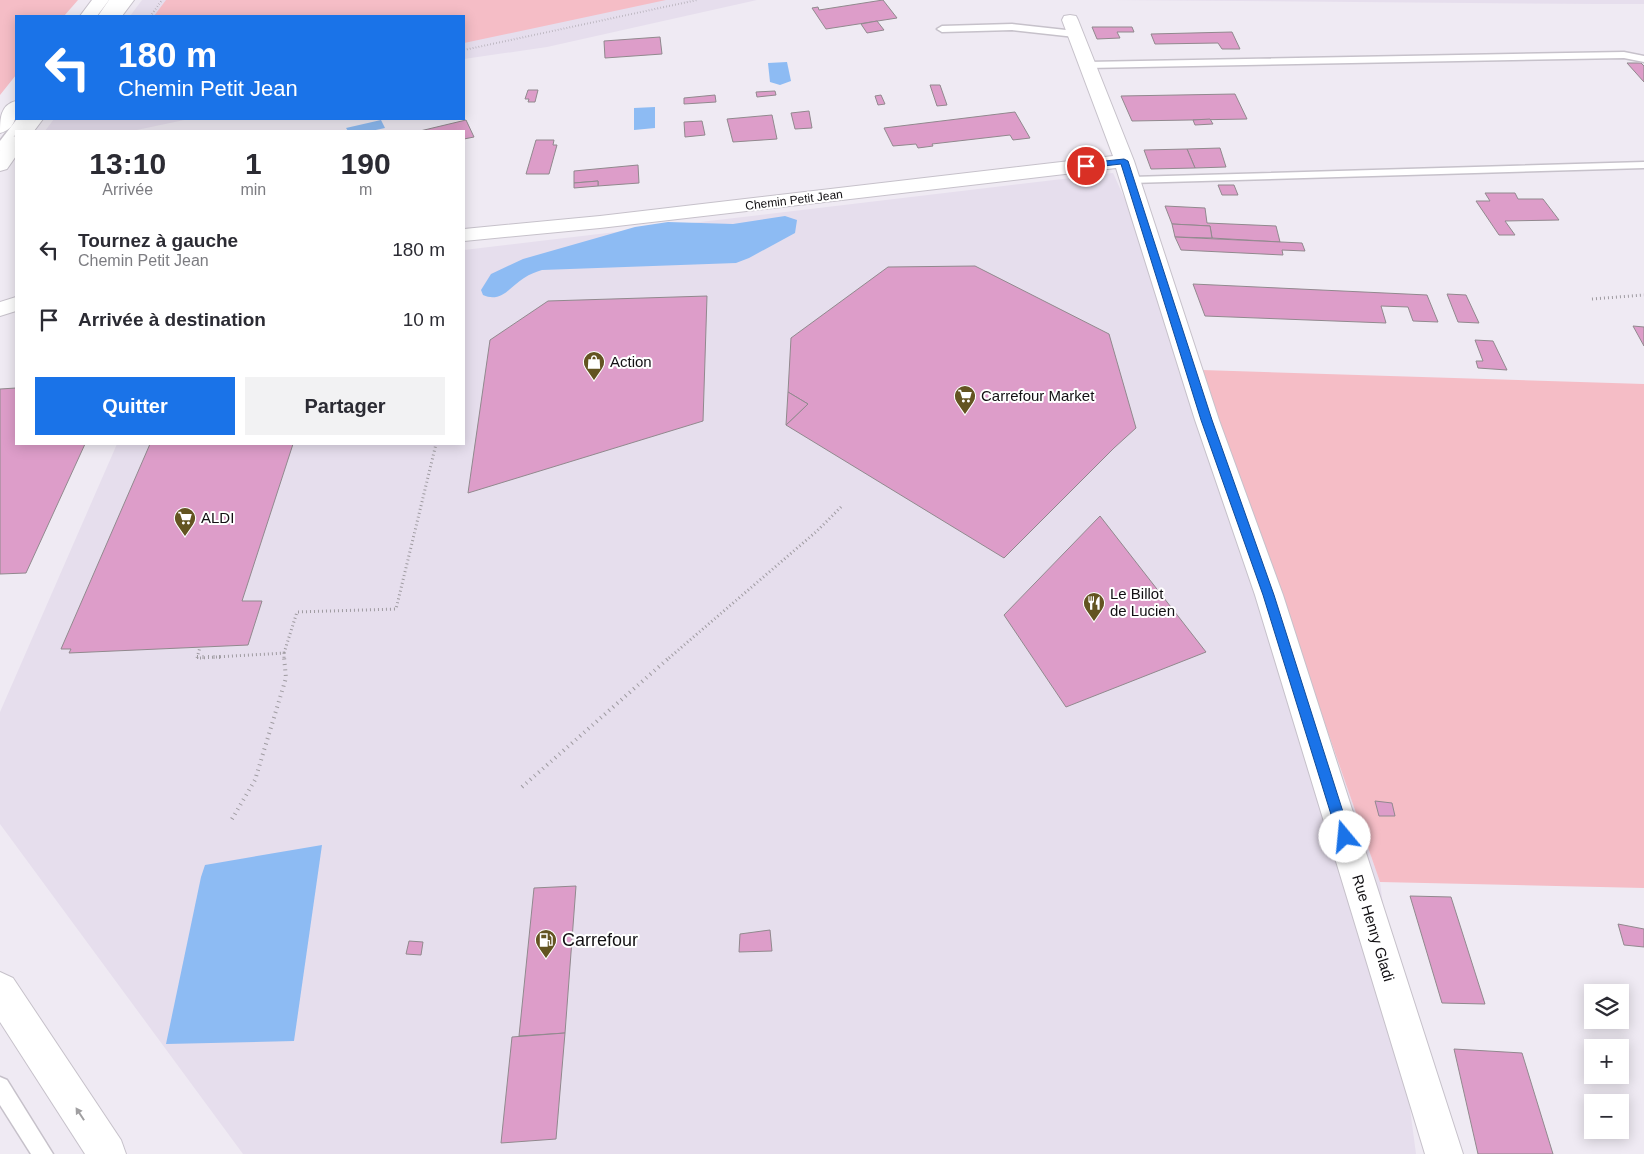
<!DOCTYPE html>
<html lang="fr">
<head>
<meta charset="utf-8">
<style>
  :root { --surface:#fff; --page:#f2f2f3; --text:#2b2b33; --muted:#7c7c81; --accent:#1a73e8 }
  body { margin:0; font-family:Helvetica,sans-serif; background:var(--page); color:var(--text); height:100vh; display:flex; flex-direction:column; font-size:19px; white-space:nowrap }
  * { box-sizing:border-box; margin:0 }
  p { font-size:16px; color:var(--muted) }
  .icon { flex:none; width:28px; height:28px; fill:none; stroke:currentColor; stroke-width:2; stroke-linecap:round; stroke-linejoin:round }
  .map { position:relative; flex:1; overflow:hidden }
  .panel { position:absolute; left:15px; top:130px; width:450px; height:315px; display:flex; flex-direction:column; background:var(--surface); border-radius:0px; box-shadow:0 2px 12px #0003 }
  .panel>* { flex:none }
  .top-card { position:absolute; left:15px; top:15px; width:450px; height:105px; border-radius:0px; box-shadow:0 2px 12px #0003; background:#1a73e8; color:#fff; overflow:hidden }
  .tools { position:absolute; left:1584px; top:984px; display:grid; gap:10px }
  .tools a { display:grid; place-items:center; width:45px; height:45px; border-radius:0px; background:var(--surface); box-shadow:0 2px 12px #0003; font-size:25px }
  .pin { position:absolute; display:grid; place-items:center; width:42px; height:42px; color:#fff; margin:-21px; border:2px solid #fff; border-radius:50%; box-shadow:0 1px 5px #0007 }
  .me { position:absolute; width:55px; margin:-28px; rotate:343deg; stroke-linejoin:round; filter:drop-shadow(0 0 4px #0008) }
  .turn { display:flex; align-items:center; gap:18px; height:105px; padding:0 20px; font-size:22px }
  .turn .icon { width:65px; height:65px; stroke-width:2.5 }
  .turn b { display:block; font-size:35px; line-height:42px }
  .eta { display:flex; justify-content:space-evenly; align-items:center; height:85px; text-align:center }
  .eta b { font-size:30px; font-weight:700; line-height:35px }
  .button { display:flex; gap:10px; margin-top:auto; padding:10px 20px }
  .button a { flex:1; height:58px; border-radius:0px; background:var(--accent); color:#fff; font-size:20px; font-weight:700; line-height:58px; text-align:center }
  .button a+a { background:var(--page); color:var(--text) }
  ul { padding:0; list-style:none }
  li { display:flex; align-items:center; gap:15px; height:70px; padding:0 20px }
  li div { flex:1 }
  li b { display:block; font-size:19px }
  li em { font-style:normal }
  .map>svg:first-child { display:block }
</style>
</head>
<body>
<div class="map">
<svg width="1644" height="1154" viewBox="0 0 1644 1154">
  <rect width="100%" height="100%" fill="#efeaf3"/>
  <!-- built -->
  <g fill="#e6deed">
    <polygon points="142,0 757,0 547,47 464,59 464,16 130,16"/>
    <polygon points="1113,0 1644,0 1644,4 1596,4"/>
    <polygon points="54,119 189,119 132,131 45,131"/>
    <polygon points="1113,173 1202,370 1380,882 1416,1154 243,1154 0,824 0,712 117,444 464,444 464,250"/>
  </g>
  <!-- green -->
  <g fill="#f5bdc6">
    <polygon points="0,0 78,0 64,16 16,16 16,75 0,95"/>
    <polygon points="166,0 666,0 464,43 464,16 154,16"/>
    <polygon points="1202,370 1644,384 1644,888 1380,882"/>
  </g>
  <!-- water -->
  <g fill="#8dbbf3">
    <polygon points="787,62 791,81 780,85 770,82 768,63"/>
    <polygon points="655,107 655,128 634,130 634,108"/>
    <polygon points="381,120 385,128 371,131 348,131 346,128"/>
    <path d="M785,216L797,220L795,233L749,258L736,263L542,270C536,272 530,274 524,278C510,287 501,303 483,295L481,290L491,274L523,259L635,227L668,222L733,224Z"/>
    <polygon points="322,845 294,1041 166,1044 201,877 205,865"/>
  </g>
  <!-- building -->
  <g fill="#dd9dc9" stroke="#91898e">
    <polygon points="883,0 897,18 826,29 812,8 818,7 819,10"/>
    <polygon points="877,21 884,30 867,33 861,24"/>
    <polygon points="1092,27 1132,27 1134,32 1117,32 1120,38 1097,39"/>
    <polygon points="1232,32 1240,49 1222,49 1218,43 1155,44 1151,34"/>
    <polygon points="660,37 662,54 605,58 604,41"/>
    <polygon points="1627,63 1641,63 1644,66 1644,82"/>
    <polygon points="930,85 940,85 947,105 937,106"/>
    <polygon points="528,90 538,90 535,102 528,102 529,99 525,99"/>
    <polygon points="775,91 776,95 757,97 756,92"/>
    <polygon points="1235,94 1247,119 1132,121 1121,96"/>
    <polygon points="715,95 716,102 684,104 684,98"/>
    <polygon points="881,95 885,104 878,105 875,96"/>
    <polygon points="809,111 812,128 795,129 791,113"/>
    <polygon points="1015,112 1030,138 1013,140 1010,135 932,144 933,146 918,148 916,144 893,146 884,128"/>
    <polygon points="772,115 777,139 733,142 727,119"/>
    <polygon points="1210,119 1213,124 1195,125 1193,120"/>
    <polygon points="466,120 474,137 464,139 464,131 420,131"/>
    <polygon points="702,121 705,135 685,137 684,122"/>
    <polygon points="536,140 554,140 553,145 557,145 549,174 526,174"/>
    <polygon points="1220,148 1226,167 1195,168 1187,149"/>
    <polygon points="1187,149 1195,168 1151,169 1144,150"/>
    <polygon points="638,165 639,183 598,186 598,181 574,183 574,171"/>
    <polygon points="598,181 598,186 574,188 574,183"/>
    <polygon points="1218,185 1234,185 1238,195 1222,195"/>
    <polygon points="1485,193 1515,193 1518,199 1543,199 1559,220 1505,221 1515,235 1499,235 1476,201 1490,201"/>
    <polygon points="1165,206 1205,208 1207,223 1276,226 1280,242 1212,238 1210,226 1172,224"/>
    <polygon points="1172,224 1210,226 1212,238 1175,237"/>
    <polygon points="1175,237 1302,243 1305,251 1282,250 1283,255 1181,250"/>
    <polygon points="975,266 1109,334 1136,428 1114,448 1004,558 786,425 808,404 788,392 791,338 888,267"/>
    <polygon points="1193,284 1427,295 1438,322 1413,321 1408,307 1381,306 1386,323 1205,316"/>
    <polygon points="1447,294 1466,295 1479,323 1458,322"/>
    <polygon points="707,296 703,421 468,493 490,340 548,301"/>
    <polygon points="1633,326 1644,327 1644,346"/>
    <polygon points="1475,340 1493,341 1507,370 1478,368 1476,361 1483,361"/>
    <polygon points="16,388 16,444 85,444 26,573 0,574 0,389"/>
    <polygon points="788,392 808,404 786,425"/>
    <polygon points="150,444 293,444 242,601 262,601 248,645 69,653 71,649 61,649"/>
    <polygon points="1100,516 1206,652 1066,707 1004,615"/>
    <polygon points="1375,801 1392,803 1395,816 1379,816"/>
    <polygon points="576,886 565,1033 519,1036 534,888"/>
    <polygon points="1410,896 1451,897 1485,1004 1442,1003"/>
    <polygon points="1618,924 1644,929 1644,947 1624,945"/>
    <polygon points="770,930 772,951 739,952 740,934"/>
    <polygon points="409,941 423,942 421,955 406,954"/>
    <polygon points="565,1033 556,1139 501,1143 512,1037"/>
    <polygon points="1454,1049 1522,1053 1553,1154 1478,1154"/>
  </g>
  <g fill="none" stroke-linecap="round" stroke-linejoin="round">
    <!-- lane casing -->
    <g stroke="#c6c1ca" stroke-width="3">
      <g id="lane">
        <polygon points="109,0 119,0 107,16 98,16"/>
        <polygon points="1012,24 1075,31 1080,34 1075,37 1012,30 942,32 937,29 942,26"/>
        <polygon points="1624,52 1644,56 1644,62 1624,58 1087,68 1082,65 1087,62"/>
        <polygon points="17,119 27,119 4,150 0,151 0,141"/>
        <polygon points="1644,162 1644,168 1131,183 1126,180 1131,177"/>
        <polygon points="0,1077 7,1080 53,1154 31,1154 0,1105"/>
      </g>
    </g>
    <!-- street casing -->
    <g stroke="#c6c1ca" stroke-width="2">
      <g id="street">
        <polygon points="1070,15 1076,16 1078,20 1134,161 1219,420 1283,595 1463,1154 1425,1154 1255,595 1195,420 1116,168 600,228 464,241 464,229 600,216 1113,156 1062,20 1064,16"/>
        <polygon points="16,297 16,311 0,316 0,302"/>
      </g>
    </g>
    <!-- secondary casing -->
    <g stroke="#c6c1ca" stroke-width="2">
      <g id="secondary">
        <polygon points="92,0 109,0 97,16 80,16"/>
        <polygon points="118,0 134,0 122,16 106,16"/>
        <path d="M16,101C17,115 16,129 0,133C0,119 0,105 16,101Z"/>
        <polygon points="24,119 43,119 34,131 16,131 16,134 14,131"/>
        <polygon points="16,136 16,156 7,169 0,171 0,151 9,138"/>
        <polygon points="0,972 13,978 121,1140 126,1154 85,1154 0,1022"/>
      </g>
    </g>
    <!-- path-far2 -->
    <g stroke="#9f9ba1" stroke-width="2" stroke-dasharray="0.5 2.5" stroke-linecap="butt">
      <polyline points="152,14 162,0"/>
      <polyline points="464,50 697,0"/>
    </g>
    <!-- path-far1 -->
    <g stroke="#9f9ba1" stroke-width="3" stroke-dasharray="1 3" stroke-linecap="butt">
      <polyline points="1592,299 1644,295"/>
      <polyline points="284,653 297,612 396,609 436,444"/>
      <polyline points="197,658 200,647"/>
      <polyline points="200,658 284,653 284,658"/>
      <polyline points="669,658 817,531 843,505"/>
    </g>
    <!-- path -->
    <g stroke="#9f9ba1" stroke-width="4" stroke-dasharray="1 4.5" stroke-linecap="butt">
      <polyline points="197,657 222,657"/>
      <polyline points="522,787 670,657"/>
      <polyline points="232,819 255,780 286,678 284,657"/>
    </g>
    <!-- lane -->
    <use href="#lane" fill="#fff" fill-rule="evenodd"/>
    <!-- street -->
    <use href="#street" fill="#fff" fill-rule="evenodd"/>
    <!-- secondary -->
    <use href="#secondary" fill="#fff" fill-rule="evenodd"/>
  </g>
  <!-- one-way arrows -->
  <defs><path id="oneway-solid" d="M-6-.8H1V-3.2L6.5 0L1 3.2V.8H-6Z" transform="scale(1.25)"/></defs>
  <use fill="#a09fa1" href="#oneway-solid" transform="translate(80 1114) rotate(-123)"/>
  <!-- route -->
  <polygon fill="#1a73e8" stroke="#114b97" points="1124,159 1128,161 1212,420 1274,595 1351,837 1349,842 1345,844 1340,842 1338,837 1263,595 1201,420 1121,164 1086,168 1082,166 1086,163"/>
  <!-- icons -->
  <defs>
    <g id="shop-pin" transform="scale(1.125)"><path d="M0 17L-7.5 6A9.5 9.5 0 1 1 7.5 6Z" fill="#635421" stroke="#fff"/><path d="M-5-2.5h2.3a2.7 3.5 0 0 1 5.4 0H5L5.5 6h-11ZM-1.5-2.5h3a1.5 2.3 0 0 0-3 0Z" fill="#fff"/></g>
    <g id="supermarket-pin" transform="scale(1.125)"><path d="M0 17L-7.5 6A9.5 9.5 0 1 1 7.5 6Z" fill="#635421" stroke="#fff"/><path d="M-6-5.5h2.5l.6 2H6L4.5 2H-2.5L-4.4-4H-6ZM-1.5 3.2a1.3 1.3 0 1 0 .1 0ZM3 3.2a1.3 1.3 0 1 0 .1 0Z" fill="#fff"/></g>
    <g id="restaurant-pin" transform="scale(1.125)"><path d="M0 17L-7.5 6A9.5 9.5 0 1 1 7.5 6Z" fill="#635421" stroke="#fff"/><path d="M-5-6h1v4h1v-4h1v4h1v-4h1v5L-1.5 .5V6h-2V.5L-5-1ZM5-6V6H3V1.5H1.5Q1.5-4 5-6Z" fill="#fff"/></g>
    <g id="fuel-pin" transform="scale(1.125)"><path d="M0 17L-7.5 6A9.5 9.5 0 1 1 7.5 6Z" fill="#635421" stroke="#fff"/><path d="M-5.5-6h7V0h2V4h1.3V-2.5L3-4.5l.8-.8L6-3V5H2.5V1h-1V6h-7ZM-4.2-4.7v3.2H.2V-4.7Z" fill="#fff"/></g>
  </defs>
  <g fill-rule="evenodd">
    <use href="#shop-pin" x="594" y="362"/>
    <use href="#supermarket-pin" x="965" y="396"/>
    <use href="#supermarket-pin" x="185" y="518"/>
    <use href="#restaurant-pin" x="1094" y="603"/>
    <use href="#fuel-pin" x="546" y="940"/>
  </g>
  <g text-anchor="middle" stroke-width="4" stroke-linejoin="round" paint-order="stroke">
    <!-- far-street labels -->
    <g font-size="12" fill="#121013" stroke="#fff">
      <text transform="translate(794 200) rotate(-7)" y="4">Chemin Petit Jean</text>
    </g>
    <!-- poi labels -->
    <g font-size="15" fill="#121013" stroke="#fff" text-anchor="start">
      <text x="610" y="367">Action</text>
      <text x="981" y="401">Carrefour Market</text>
      <text x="201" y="523">ALDI</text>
      <text x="1110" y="599">Le Billot<tspan x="1110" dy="17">de Lucien</tspan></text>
    </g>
    <!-- street labels -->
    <g font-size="15" fill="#121013" stroke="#fff">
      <text transform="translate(1373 928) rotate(73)" y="5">Rue Henry Gladi</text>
    </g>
    <!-- near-poi labels -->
    <g font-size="18" fill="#121013" stroke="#fff" text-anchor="start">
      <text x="562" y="946">Carrefour</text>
    </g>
  </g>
</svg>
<div class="tools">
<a><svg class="icon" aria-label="layers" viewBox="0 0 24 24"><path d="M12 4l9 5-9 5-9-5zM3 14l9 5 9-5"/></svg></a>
<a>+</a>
<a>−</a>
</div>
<div class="pin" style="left:1086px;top:166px;background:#d93025"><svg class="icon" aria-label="arrive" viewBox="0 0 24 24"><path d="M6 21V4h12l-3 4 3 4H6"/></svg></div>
<svg class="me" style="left:1345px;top:837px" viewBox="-20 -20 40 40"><circle r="19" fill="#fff"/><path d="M0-13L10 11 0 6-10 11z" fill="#1a73e8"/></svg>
<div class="top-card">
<div class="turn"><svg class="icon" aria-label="left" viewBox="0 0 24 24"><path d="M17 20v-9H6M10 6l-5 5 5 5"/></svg><div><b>180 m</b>Chemin Petit Jean</div></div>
</div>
<section class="panel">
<div class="eta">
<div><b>13:10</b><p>Arrivée</p></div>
<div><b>1</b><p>min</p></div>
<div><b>190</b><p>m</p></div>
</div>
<ul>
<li><svg class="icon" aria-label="left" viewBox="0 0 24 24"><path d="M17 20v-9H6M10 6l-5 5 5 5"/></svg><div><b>Tournez à gauche</b><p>Chemin Petit Jean</p></div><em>180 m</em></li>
<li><svg class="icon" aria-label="arrive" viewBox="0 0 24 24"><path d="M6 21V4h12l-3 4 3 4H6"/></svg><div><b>Arrivée à destination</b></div><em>10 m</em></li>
</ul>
<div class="button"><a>Quitter</a><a>Partager</a></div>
</section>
</div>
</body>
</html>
